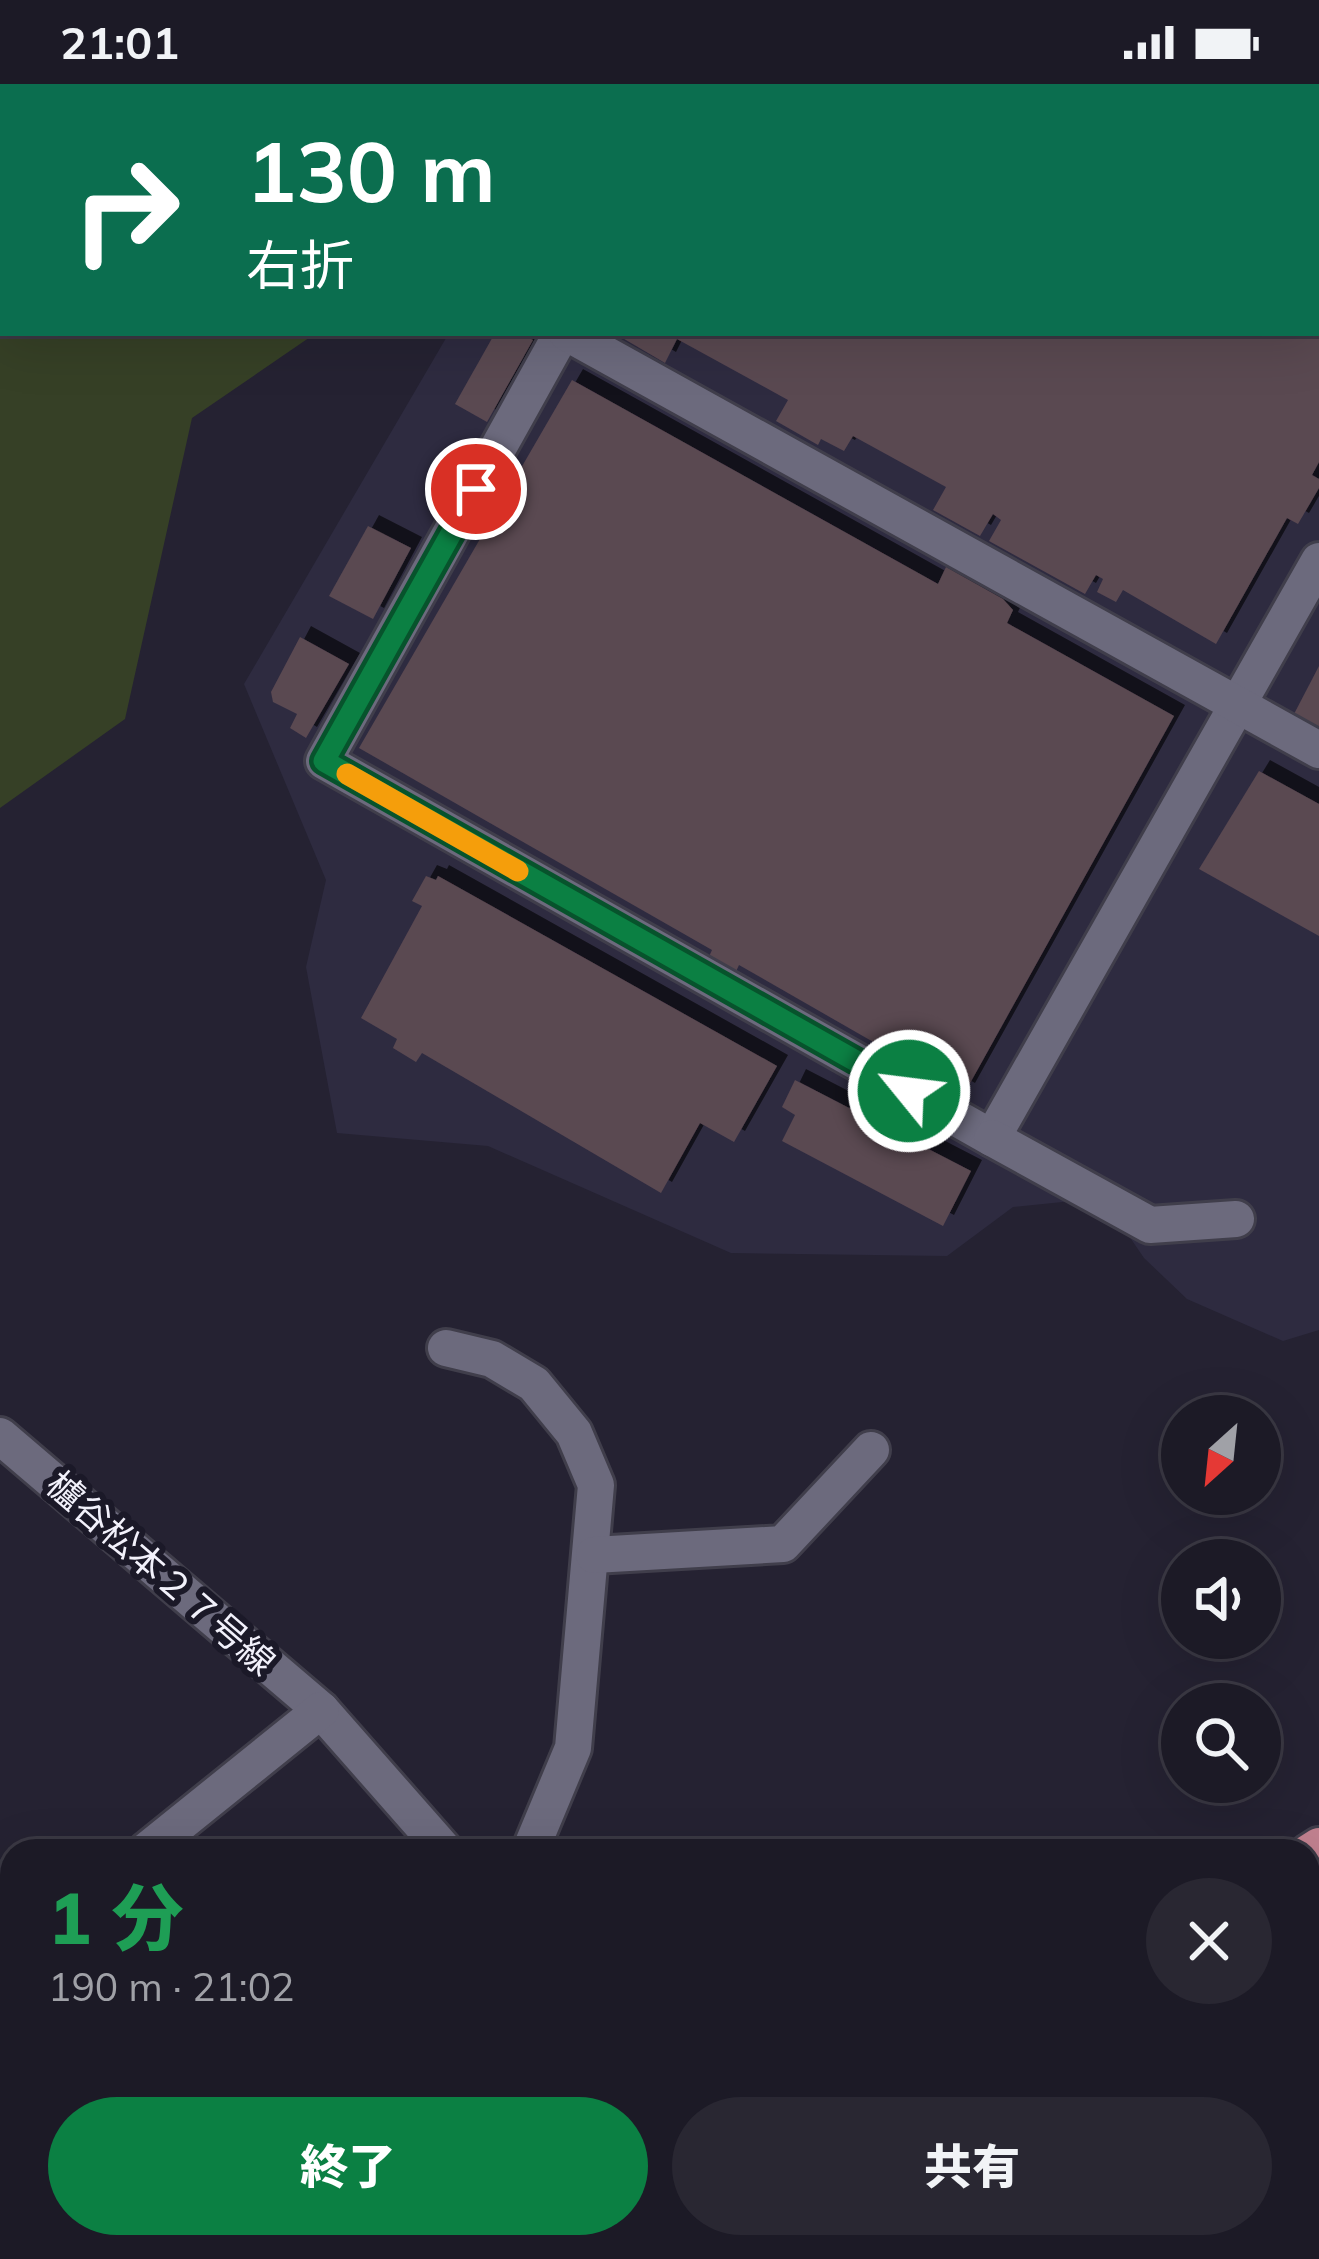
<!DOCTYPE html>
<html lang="ja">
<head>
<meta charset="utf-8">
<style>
  :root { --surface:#1c1a26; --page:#292732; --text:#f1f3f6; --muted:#a0a1a7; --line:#3a3843; --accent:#0b8043 }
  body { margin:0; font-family:Mulish,"Noto Sans JP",sans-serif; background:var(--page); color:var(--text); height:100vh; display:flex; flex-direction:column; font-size:45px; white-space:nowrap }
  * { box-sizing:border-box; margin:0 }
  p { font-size:39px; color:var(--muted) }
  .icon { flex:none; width:66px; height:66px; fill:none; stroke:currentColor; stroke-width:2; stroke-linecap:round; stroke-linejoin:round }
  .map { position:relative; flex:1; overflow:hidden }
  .side { position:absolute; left:0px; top:1755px; width:1320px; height:420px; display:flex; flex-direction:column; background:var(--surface); border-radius:36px 36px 0 0; box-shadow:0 12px 48px #0002,0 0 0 3px var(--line) }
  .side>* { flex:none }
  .guide { position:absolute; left:0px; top:0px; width:1320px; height:252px; box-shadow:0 12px 48px #0002,0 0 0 3px var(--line); background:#0b6e4f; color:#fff; overflow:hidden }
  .needle { width:78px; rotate:207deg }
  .controls { position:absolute; left:1161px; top:1311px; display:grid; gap:24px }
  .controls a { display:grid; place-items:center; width:120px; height:120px; border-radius:50%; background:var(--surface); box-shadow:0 12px 48px #0002,0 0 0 3px var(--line); font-size:60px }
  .pin { position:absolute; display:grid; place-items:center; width:102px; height:102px; color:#fff; margin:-51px; border:6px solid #fff; border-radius:50%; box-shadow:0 3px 12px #0007 }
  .me { position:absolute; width:132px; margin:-66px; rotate:299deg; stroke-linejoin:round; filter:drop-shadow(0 0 9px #0008) }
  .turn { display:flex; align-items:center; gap:42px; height:252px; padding:0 48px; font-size:54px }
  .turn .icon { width:156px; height:156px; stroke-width:2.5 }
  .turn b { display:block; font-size:84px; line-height:102px }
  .round { display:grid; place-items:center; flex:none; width:126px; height:126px; border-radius:63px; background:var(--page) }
  .overview { display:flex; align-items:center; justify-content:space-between; height:204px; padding:0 48px }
  h1 { font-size:72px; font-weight:800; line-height:90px; color:#1e9e55 }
  .button { display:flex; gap:24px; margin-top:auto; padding:24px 48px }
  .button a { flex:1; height:138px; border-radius:72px; background:var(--accent); color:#fff; font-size:48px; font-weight:800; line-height:138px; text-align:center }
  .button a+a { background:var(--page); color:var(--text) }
  .status { display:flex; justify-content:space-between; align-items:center; height:84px; padding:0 60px; background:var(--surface); direction:ltr }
  .status svg { height:33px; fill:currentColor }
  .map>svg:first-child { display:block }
</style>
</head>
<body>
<div class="status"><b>21:01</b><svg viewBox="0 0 49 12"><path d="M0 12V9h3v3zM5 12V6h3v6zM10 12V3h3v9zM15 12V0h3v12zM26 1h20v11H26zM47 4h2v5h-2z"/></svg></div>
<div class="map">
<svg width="1319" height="2175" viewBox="0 0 1319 2175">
  <defs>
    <filter id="shadow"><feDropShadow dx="11" dy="-11" stdDeviation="0" flood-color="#0009"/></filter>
  </defs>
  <rect width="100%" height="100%" fill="#252232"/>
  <!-- built -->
  <polygon fill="#2e2b40" points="656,0 1319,0 1319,1246 1283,1257 1187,1215 1144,1174 1116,1133 1082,1116 1013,1123 947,1172 731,1169 488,1062 337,1049 306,883 326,796 244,600 449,249 1317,249 1317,3"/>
  <!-- green -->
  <polygon fill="#364026" points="0,0 597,0 3,3 3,249 316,249 192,334 125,635 0,724"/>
  <!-- building -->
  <g fill="#5a4851" filter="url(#shadow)">
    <polygon points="495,249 520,249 533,256 487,338 455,320"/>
    <polygon points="614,249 1319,249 1319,378 1312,391 1319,395 1319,404 1298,440 1287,434 1216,560 1123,506 1116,518 1097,508 1103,495 1096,491 1085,510 989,457 1001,436 993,430 980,452 933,426 946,403 853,352 844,367 821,355 818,361 776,337 788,316 677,255 665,279"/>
    <polygon points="572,296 938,500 946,483 1003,515 1013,526 1007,539 1174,632 964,1010 739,881 733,894 706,879 712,866 359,664"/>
    <polygon points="368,442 411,464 373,535 329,512"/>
    <polygon points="300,553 349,580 306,654 290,644 297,630 273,618 271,608"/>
    <polygon points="1319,582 1319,644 1294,630"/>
    <polygon points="1259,687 1319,720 1319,852 1199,785"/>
    <polygon points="426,792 436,796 438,792 777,982 734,1058 700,1039 661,1109 422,969 416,978 393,964 397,955 361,934 422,822 412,817"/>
    <polygon points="795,996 971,1087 943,1142 782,1057 795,1031 782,1023"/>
  </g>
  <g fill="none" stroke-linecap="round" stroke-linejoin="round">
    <!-- minor casing -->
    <g stroke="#403e4b" stroke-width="42">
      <g id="minor">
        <polyline points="1233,0 1238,3"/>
        <polyline points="699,3 701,0"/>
        <polyline points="1317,48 1319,49"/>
        <polyline points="562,249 324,677 992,1054 1319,477"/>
        <polyline points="567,249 1319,666"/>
        <polyline points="992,1054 1150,1141 1236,1135"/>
        <polyline points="446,1264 492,1275 534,1300 574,1349 596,1401 573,1664 530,1767"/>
        <polyline points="0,1352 321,1626 445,1767"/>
        <polyline points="594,1471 783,1460 871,1366"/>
        <polyline points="146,1767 321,1626"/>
        <polyline points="0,1885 12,1875"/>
        <polyline points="726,2163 736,2175"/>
      </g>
    </g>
    <!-- major casing -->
    <g stroke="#403e4b" stroke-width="42">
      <g id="major">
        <polyline points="1308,1769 1319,1762"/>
        <polyline points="534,2175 564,2163"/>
      </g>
    </g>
    <!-- minor -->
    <use href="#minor" stroke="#6c6a7d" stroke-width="36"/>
    <!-- major -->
    <use href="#major" stroke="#c1818f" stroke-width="36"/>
  </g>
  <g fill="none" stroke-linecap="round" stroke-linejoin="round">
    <!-- route casing -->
    <g stroke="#07532c" stroke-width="30">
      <polyline id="route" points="476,405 324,677 909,1007"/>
    </g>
    <!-- route -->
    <use href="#route" stroke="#0b8043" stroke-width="21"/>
    <!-- slow -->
    <polyline stroke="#f59e0b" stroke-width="21" points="347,690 518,787"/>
  </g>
  <g text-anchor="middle" stroke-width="12" stroke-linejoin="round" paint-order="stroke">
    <!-- street labels -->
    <g font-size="36" fill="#f2f1fb" stroke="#1b1928">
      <text transform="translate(161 1489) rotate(41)" y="13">櫨谷松本２７号線</text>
    </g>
  </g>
</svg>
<div class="controls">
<a><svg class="needle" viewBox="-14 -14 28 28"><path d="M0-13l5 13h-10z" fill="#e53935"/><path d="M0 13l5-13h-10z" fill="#a0a1a7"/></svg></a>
<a><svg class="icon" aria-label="sound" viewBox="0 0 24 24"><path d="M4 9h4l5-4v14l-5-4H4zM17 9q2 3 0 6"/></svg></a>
<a><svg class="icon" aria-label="search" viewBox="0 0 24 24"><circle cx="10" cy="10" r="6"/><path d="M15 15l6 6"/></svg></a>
</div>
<div class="pin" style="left:476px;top:405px;background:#d93025"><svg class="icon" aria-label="arrive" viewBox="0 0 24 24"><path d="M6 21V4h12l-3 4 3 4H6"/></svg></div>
<svg class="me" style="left:909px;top:1007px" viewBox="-20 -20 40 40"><circle r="17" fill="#0b8043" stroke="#fff" stroke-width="3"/><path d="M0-11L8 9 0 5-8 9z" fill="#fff"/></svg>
<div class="guide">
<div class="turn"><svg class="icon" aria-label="right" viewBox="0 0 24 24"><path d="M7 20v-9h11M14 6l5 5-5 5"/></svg><div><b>130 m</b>右折</div></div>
</div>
<section class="side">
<div class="overview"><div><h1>1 分</h1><p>190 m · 21:02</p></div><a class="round"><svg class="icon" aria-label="close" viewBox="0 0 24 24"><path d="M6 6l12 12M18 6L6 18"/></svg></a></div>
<div class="button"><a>終了</a><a>共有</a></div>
</section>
</div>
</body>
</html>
